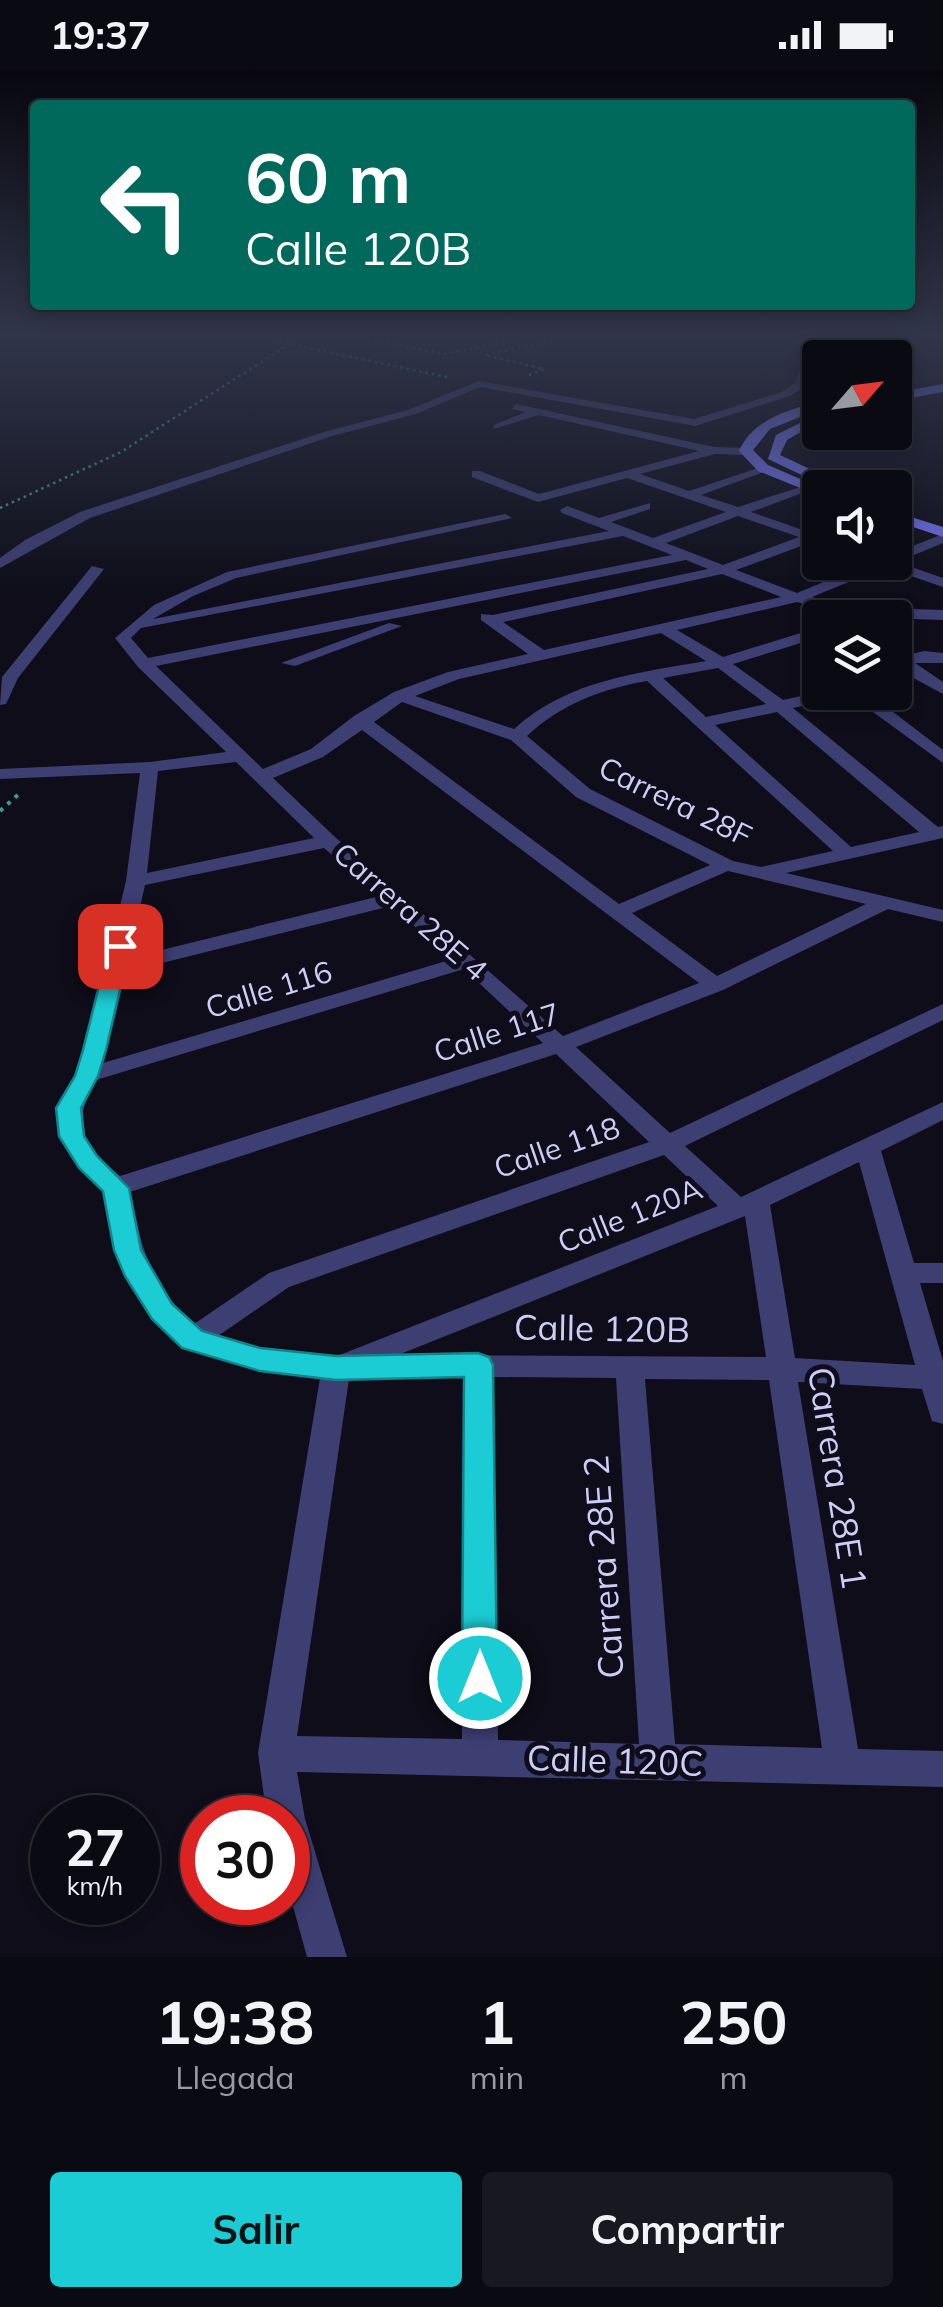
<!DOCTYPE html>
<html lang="es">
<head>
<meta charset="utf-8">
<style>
  :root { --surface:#0a0a13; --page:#181821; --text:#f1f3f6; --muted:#999aa0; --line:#2a2b33; --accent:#1cccd4 }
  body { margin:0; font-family:Mulish,sans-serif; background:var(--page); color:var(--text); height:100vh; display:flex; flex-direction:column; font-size:38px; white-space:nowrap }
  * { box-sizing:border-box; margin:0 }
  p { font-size:32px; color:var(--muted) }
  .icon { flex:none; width:55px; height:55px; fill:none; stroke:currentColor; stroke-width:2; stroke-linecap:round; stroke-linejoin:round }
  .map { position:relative; height:1887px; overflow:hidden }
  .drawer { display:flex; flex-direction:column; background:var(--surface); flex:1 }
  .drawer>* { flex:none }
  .banner { position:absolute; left:30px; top:30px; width:885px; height:210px; border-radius:10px; box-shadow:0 5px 15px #0003,0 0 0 2px var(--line); background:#00695c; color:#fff; overflow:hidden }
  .needle { width:65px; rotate:62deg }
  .fabs { position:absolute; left:802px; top:270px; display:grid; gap:20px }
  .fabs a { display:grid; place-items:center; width:110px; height:110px; border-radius:10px; background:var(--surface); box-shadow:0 5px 15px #0003,0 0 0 2px var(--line); font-size:50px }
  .speed { position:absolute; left:30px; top:1725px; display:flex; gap:20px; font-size:50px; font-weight:700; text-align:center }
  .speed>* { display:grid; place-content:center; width:130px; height:130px; border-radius:50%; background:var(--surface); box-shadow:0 5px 15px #0003,0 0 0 2px var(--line); line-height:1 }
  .speed small { font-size:25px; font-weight:400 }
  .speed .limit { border:15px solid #d22; background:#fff; color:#111 }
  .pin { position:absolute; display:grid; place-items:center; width:85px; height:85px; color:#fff; margin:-42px; border-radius:20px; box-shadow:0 5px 15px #0006 }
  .me { position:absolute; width:110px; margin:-55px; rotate:0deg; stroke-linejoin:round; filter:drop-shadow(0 0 8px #0008) }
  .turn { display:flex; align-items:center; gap:35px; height:210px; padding:0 50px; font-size:45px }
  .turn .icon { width:130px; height:130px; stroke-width:2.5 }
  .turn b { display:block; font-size:70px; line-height:85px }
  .eta { display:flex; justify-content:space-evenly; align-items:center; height:170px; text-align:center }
  .eta b { font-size:60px; font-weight:700; line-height:70px }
  .action { display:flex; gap:20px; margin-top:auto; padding:20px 50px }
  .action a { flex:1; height:115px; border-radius:10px; background:var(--accent); color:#111; font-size:40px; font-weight:700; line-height:115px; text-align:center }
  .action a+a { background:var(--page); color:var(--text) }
  .status { display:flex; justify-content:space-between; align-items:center; height:70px; padding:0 50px; background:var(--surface); direction:ltr }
  .status svg { height:28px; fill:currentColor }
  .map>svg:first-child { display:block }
</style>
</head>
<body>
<div class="status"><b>19:37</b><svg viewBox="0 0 49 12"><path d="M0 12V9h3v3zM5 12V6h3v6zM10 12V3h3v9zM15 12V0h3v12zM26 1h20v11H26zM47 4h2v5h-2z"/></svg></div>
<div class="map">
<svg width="943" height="1887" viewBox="0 0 943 1887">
  <rect width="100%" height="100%" fill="#0e0d19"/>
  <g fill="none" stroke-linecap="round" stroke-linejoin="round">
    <!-- path-far1 -->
    <g stroke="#3b9d92" stroke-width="2.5" stroke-dasharray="2.5 4" stroke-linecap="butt">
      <polyline points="241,264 447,307"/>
      <polyline points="342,264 444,284 548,264"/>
      <polyline points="529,305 544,299 485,285 584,264"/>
      <polyline points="0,438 121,382 305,264"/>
    </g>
    <!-- path -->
    <polyline stroke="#3b9d92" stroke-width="4" stroke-dasharray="4 6" stroke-linecap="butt" points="0,741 20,723"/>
    <!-- street -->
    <g fill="#3d3e72" fill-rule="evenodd">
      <polygon points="816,287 824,288 811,299 804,317 790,326 695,356 480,317 416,344 332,366 90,448 0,498 0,488 25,470 80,442 324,362 408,340 479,311 694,349 782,322 795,313 802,295"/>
      <path d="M516,334L714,377L750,378L752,381L746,385L715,384L640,404L689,421L767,395V401L701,425L738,437L810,414V420L751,442L811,463L820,460V472H812L736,500L797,523L871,492H895V483L943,464V473L897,492L943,508V517L885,497L812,527L851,537L943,540V550L851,547L797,532L677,560L723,587L820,557V567L733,594L783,630L820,622H867L943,680V693L851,626L793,638L938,757L943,756V768L786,803L943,840V852L888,839L723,920L576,977L670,1063L943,934V950L685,1076L741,1127L943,1032V1050L881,1081L914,1193H943V1213H920L943,1291V1354L932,1351L922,1319L798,1312L858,1679L943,1681V1717L297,1702L305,1749L347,1887H307L288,1818V1748H267L258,1683L320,1308L260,1301L182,1278L152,1249L128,1213L115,1180L104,1121L79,1098L59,1066L57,1038L75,1005L92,953L126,811L140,703L0,709V699L150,692L226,682L138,597L115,568L154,535L227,502L505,444L512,448L236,508L193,526L153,549L609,461L562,443L560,440L567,436L599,448L650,433V439L611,452L653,468L726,442L627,408L538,432L472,407V401H480L539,424L699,381L539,345L494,359V355L526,342L512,339ZM738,446L799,467L723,495L666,473ZM623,466L672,485L148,588L131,568L141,558ZM686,490L708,499L493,545L481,544V550L528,584L448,602L394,622L354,646L311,679L263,699L156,596ZM722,504L781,527L544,580L503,552ZM661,563L706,591C638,603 568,610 514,659L415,626L459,609ZM718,598L766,634L706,647L663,608ZM647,611L833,781L761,797L733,791L590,719L527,666C561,634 602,619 647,611ZM402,632L511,670L576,727L710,795L619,834L374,652ZM777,642L919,762L851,777L715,655ZM362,660L699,913L563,966L335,767L273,708L323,687ZM236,692L314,768L147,803L158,701ZM324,778L380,826L129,888L145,815ZM728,801L866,834L717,906L632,843ZM391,836L453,889L103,993L126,902ZM464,899L543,973L120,1106C81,1072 70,1059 96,1010ZM556,984L649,1072L269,1203L194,1254C149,1212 142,1180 130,1122ZM664,1085L718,1136L337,1286L260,1279L218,1266L289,1217ZM859,1092L915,1295L795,1288L770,1135ZM745,1146L766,1287L398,1285ZM463,1307L462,1669L297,1666L349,1309ZM493,1307L616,1308L639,1674L498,1670ZM645,1309L769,1310L822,1678L675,1674Z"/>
      <polygon points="92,496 104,499 18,608 6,634 0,635 2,607"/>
      <polygon points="389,553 402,556 295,596 281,593"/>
      <polygon points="924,581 943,583 943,593 915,593 943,612 943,624 895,598 895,588"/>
    </g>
    <!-- secondary -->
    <g fill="#6f72ec" fill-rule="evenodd">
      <polygon points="943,314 943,322 895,331 895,323"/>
      <path d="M820,331V339L770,359L753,380L768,395L821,418L820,426L758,401L739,381C753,349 789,340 820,331Z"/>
      <polygon points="800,353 811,356 787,370 780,385 850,418 829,418 768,389 776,365"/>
      <polygon points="895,442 943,457 943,467 895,451"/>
    </g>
  </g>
  <!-- sky -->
  <linearGradient id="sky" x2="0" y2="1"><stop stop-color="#08070e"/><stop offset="0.5" stop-color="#303549"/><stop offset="1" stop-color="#303549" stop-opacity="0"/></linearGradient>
  <rect width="943" height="528" fill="url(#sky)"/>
  <!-- route -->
  <polygon fill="#1cccd4" stroke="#12858a" stroke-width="2.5" points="120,870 130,876 106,980 98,1006 81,1038 84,1066 97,1086 129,1118 141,1180 172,1234 202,1261 260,1278 336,1286 478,1283 489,1287 493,1295 497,1608 492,1620 480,1625 467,1620 462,1608 464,1307 336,1310 260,1301 182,1278 152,1249 125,1206 114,1180 103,1121 79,1098 59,1066 56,1038 75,1006 83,980 109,876"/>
  <g text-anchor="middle" stroke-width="10" stroke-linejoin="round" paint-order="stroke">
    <!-- street labels -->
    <g font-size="30" fill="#ceccf8" stroke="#0e0d19">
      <text transform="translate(675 732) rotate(26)" y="10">Carrera 28F</text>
      <text transform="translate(410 842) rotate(41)" y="10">Carrera 28E 4</text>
      <text transform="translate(269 920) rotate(-17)" y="10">Calle 116</text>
      <text transform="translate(497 963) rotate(-18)" y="10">Calle 117</text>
      <text transform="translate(557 1078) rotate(-19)" y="10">Calle 118</text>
      <text transform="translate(630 1146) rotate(-22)" y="10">Calle 120A</text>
    </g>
    <!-- near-street labels -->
    <g font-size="35" fill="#ceccf8" stroke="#0e0d19">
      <text transform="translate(602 1259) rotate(1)" y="12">Calle 120B</text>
      <text transform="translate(837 1408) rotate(81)" y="12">Carrera 28E 1</text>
      <text transform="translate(604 1497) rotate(-94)" y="12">Carrera 28E 2</text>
      <text transform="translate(615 1691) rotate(2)" y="12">Calle 120C</text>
    </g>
  </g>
</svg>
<div class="fabs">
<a><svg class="needle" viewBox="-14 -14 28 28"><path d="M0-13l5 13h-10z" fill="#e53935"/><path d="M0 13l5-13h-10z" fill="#999aa0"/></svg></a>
<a><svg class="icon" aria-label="sound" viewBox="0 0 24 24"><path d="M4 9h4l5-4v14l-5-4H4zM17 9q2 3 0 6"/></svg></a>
<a><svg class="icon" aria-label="layers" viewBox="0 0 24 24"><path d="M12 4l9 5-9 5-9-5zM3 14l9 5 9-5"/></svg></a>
</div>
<div class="speed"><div>27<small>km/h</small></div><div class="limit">30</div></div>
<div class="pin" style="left:120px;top:876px;background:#d93025"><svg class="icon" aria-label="arrive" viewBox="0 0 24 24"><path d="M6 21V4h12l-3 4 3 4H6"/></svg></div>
<svg class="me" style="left:480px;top:1608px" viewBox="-20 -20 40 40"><circle r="17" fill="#1cccd4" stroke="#fff" stroke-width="3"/><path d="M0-11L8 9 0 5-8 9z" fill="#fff"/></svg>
<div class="banner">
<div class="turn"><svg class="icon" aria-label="left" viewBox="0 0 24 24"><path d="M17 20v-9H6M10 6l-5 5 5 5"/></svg><div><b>60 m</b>Calle 120B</div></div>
</div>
</div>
<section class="drawer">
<div class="eta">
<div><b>19:38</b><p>Llegada</p></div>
<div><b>1</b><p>min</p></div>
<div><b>250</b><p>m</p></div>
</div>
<div class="action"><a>Salir</a><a>Compartir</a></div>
</section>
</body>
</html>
